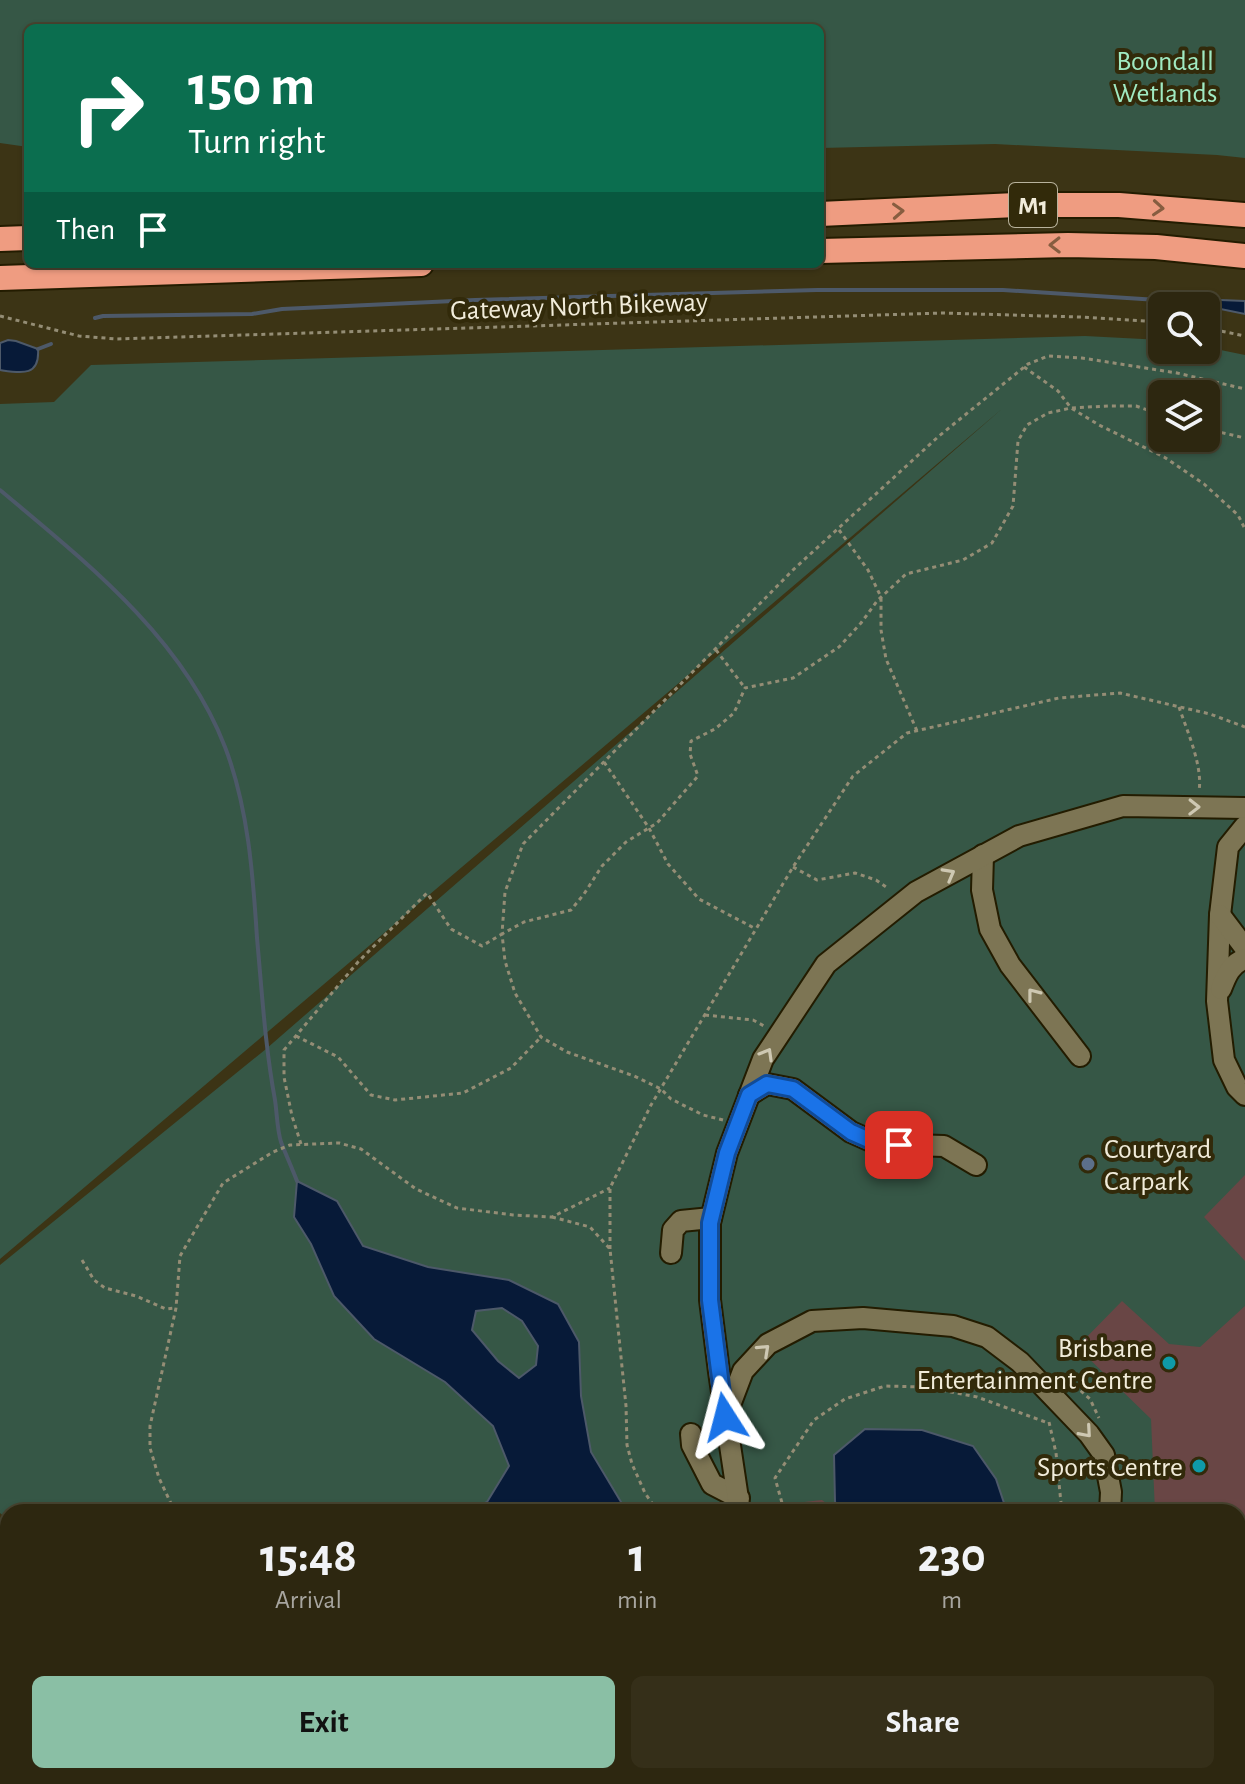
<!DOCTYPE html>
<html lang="en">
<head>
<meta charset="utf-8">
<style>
  :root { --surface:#2d2710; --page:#352f19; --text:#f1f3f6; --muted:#a7a59f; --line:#484430; --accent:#8abfa5 }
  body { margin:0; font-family:"Alegreya Sans",sans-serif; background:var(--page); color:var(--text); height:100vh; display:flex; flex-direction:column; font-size:30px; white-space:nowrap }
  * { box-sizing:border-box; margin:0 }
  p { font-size:26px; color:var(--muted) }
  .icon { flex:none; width:44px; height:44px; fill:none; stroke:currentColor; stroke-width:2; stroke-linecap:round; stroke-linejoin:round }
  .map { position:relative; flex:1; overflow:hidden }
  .sheet { position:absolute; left:0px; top:1504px; width:1246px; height:280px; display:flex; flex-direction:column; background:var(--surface); border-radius:24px 24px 0 0; box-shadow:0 2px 6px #0004,0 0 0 2px var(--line) }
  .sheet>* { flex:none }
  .hud { position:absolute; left:24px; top:24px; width:800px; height:244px; border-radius:12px; box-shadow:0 2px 6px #0004,0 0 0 2px var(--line); background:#0b6e4f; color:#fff; overflow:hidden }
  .buttons { position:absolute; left:1148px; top:292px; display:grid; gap:16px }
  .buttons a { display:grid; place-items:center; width:72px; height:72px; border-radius:12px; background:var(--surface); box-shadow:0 2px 6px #0004,0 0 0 2px var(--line); font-size:40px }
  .pin { position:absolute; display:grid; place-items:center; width:68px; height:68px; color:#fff; margin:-34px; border-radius:16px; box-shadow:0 4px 12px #0006 }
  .me { position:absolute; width:88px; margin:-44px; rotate:351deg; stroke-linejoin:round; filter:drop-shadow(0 0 6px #0008) }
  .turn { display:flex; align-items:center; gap:28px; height:168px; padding:0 32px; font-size:36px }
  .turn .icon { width:104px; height:104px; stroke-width:2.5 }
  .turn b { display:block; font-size:56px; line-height:68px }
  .then { display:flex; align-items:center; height:76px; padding:0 32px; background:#0003; gap:16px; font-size:30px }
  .eta { display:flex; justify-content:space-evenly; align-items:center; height:136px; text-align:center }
  .eta b { font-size:48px; font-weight:600; line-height:56px }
  .action { display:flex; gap:16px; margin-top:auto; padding:16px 32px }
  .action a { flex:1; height:92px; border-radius:12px; background:var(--accent); color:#111; font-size:32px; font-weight:600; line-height:92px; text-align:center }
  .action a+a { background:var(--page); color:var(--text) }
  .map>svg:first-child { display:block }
</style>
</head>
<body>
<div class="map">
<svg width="1245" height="1784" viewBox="0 0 1245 1784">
  <rect width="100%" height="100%" fill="#3c3415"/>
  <!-- green -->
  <g fill="#365746" fill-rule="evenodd">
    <polygon points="0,0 1245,0 1245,158 1217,155 995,144 820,148 820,28 28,28 28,147 0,143"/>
    <path d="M1085,336L1162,340V350H1206V347L1245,355V1784H279L270,1776H1238V1512H8V1520L0,1513V1265L266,1049L1003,408L0,1259V404L54,402L91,365ZM1162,394H1206V438H1162Z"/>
  </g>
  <!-- water -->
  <g fill="#071a38" stroke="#4d5969" stroke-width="2" fill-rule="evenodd">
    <polygon points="1171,298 1245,301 1245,314 1206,306 1174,304"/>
    <path d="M8,340L16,341L38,349C40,377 21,373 0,370V343Z"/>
    <path d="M297,1181L337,1201L363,1246L428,1267L509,1280L558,1304L579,1342L581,1396L591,1452L627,1512H465L487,1502L509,1466L493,1426L445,1382L374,1339L334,1296L311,1244L294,1217ZM502,1308L522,1321L538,1346L536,1365L519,1378L498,1361L472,1330L476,1311Z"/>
    <polygon points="865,1429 922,1430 973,1446 996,1479 1007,1512 845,1512 835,1502 834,1455"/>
  </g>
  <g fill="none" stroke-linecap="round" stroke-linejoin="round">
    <!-- stream -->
    <g stroke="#4d5969" stroke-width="4">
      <polyline points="95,318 103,316 252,314 282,309 475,300 817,290 1003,290 1173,301"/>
      <polyline points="38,349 51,344"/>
      <path d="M0,490C87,563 183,638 225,747C248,807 253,874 257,938C262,992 265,1046 275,1100C277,1113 277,1129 281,1142C286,1155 292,1168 297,1181"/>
    </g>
  </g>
  <!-- building -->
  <g fill="#694645">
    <polygon points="1245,1175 1245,1261 1204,1217"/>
    <polygon points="1122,1301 1169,1344 1200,1347 1245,1306 1245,1548 1238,1548 1238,1512 1155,1512 1151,1419 1077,1347"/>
    <polygon points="822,1500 838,1512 795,1512 804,1502"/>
  </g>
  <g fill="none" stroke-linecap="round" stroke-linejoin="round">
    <!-- minor casing -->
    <g stroke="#231c00" stroke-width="24">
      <g id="minor">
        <polyline points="1245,826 1228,847 1220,915 1217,1001 1224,1060 1237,1087 1245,1095"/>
        <polyline points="983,855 982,890 990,929 1010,965 1080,1056"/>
        <polyline points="1220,915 1245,948"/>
        <path d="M1221,989C1226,976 1231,963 1245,959"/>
        <polyline points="749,1095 767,1084 793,1089 851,1132 878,1144 944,1146 976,1165"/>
        <polyline points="671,1253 673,1230 681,1221 711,1218"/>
        <polyline points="727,1413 743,1371 768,1344 812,1321 863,1318 953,1326 987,1337 1020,1362 1089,1434 1104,1455 1111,1492 1110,1512"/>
        <polyline points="691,1434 692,1445 712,1484 739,1498"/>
        <polyline points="740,1512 719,1372 710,1300 710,1223 727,1153 763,1059 826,964 916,892 1019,836 1123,806 1245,808"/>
        <polyline points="0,1728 8,1736"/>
        <polyline points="47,1776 55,1784"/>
        <polyline points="582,1776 591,1779 600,1776"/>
        <polyline points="1177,1776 1186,1784"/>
        <polyline points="1225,1776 1234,1784"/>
        <polyline points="688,1784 688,1776"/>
        <polyline points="980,1784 984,1776"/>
      </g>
    </g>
    <!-- highway casing -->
    <g stroke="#231c00" stroke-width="28">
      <g id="highway">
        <polyline points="820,214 1016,205 1119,205 1245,215"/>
        <polyline points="0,239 28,238"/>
        <polyline points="820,251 1068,245 1156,247 1245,256"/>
        <polyline points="0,278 421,264"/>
      </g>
    </g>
    <!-- path -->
    <g stroke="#948d75" stroke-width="3" stroke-dasharray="4 4" stroke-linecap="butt">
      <polyline points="0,316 79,336 117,339 942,313 1079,317 1162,322"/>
      <polyline points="1206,328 1245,336"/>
      <polyline points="1024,367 1058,391 1071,408 1099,425 1164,457 1204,484 1238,515 1245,529"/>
      <polyline points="1206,429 1245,438"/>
      <polyline points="839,530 868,570 881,597 881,630 886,659 917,731"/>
      <polyline points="716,650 745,688"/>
      <path d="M1179,707C1187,731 1203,766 1199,791"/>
      <polyline points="604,762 649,828 668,864 699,899 756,929"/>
      <polyline points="793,867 817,880 855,873 876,880 889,889"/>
      <polyline points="705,1015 753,1020 766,1027"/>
      <polyline points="296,1036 338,1057 371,1095 395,1100 463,1093 511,1068 541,1037"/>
      <polyline points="723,1120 703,1115 671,1099 661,1089 634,1076 567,1052 541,1037 515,993 505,961 502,934 524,922 571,910 584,894 602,866 626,842 657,823 698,776 690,754 691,741 715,729 734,713 745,688 793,678 839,647 861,623 877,601 906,574 963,560 992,543 1013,506 1018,441 1027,425 1048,413 1071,408 1108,406 1136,406 1162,415"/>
      <polyline points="301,1144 292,1116 284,1077 284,1050 358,962 427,893 451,929 482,946 502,934 505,892 523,844 794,569 939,436 1028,364 1048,356 1082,358 1177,373 1245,389"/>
      <polyline points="552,1217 590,1227 610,1249 626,1406 627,1445 632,1464 645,1493 658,1512"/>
      <polyline points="610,1249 610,1188 651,1105 793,867 853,776 907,733 1059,698 1120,693 1210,714 1245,727"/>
      <polyline points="82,1260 94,1280 105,1288 136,1296 166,1309 176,1308"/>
      <polyline points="1070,1389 1073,1384 1090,1399 1099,1418"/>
      <polyline points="1049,1422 1056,1453 1061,1503 1059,1512"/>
      <polyline points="755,1504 784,1510 786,1512"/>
      <polyline points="784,1510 775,1478 814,1420 845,1399 885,1386 924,1387 977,1397 1048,1423"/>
      <polyline points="175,1512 159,1478 150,1448 150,1426 176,1308 180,1256 223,1183 273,1152 290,1145 339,1143 361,1149 416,1189 457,1208 513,1215 552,1217 610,1188"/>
      <polyline points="0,1541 8,1549"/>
      <polyline points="1238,1573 1245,1578"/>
      <polyline points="1238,1657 1245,1670"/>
      <polyline points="238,1776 246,1784"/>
      <polyline points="295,1776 305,1784"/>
      <polyline points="879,1784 882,1776"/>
    </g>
    <!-- minor -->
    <use href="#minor" stroke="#7d7554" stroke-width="20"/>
    <!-- highway -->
    <use href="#highway" stroke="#ef9c81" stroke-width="24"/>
    <!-- rail -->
    <g stroke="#dad4c0" stroke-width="4">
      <polyline points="0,1672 8,1680"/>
      <polyline points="117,1776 126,1784"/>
    </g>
  </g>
  <!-- one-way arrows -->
  <defs><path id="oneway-chevron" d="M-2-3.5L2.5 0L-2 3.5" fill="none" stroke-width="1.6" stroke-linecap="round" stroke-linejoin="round" transform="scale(2)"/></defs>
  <g stroke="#875d40">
    <use href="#oneway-chevron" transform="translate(1158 208) rotate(4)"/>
    <use href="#oneway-chevron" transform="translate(898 211) rotate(-3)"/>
    <use href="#oneway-chevron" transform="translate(1055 245) rotate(179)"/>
  </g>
  <g stroke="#cec8b2">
    <use href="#oneway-chevron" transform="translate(1194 807) rotate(1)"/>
    <use href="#oneway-chevron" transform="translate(949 874) rotate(-29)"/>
    <use href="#oneway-chevron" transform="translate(1033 994) rotate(-128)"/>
    <use href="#oneway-chevron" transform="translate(767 1054) rotate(-60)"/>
    <use href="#oneway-chevron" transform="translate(764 1350) rotate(-43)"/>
    <use href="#oneway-chevron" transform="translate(1086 1432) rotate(49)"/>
  </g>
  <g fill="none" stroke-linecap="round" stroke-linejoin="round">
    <!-- route casing -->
    <g stroke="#114b97" stroke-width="20">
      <polyline id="route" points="725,1417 710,1300 710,1223 727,1153 749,1095 767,1084 793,1089 851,1132 878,1144 899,1145"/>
    </g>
    <!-- route -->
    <use href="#route" stroke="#1a73e8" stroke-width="14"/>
  </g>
  <!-- markers -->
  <circle fill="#5c6f8a" stroke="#322a0a" stroke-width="3" cx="1088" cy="1164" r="8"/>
  <g fill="#0f9aa8" stroke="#322a0a" stroke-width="3">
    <circle cx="1169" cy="1363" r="8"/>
    <circle cx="1199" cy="1466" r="8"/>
  </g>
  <g text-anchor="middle" stroke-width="8" stroke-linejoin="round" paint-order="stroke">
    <!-- shield labels -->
    <rect fill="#322a0a" stroke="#b8b29c" stroke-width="2" x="1009" y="183" width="48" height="44" rx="6"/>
    <g font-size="26" font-weight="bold" fill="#f1ecda">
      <text x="1033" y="214">M1</text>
    </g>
    <!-- park labels -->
    <g font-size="28" fill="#a0eac2" stroke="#322a0a">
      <text x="1165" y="70">Boondall<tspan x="1165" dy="32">Wetlands</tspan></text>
    </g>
    <!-- street labels -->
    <g font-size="28" fill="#f1ecda" stroke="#322a0a">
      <text transform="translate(579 305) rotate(-2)" y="10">Gateway North Bikeway</text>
    </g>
    <!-- poi labels -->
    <g font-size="28" fill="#f1ecda" stroke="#322a0a" text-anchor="end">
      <text x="1104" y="1158" text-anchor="start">Courtyard<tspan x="1104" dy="32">Carpark</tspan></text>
      <text x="1153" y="1357">Brisbane<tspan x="1153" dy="32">Entertainment Centre</tspan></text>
      <text x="1183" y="1476">Sports Centre</text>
    </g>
  </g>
</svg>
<div class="buttons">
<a><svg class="icon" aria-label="search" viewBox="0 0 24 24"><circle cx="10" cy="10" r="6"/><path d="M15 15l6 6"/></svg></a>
<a><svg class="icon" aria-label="layers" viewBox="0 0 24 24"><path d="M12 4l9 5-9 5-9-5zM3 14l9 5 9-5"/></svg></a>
</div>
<div class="pin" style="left:899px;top:1145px;background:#d93025"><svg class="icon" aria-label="arrive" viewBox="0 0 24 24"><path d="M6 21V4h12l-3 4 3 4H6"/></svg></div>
<svg class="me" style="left:725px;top:1417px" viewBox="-20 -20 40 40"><path d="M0-17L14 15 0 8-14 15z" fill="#1a73e8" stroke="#fff" stroke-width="4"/></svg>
<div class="hud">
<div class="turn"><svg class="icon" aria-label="right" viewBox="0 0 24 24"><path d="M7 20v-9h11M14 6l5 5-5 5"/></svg><div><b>150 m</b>Turn right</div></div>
<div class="then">Then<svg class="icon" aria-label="arrive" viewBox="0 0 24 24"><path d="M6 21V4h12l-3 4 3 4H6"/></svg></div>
</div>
<section class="sheet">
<div class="eta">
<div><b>15:48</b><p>Arrival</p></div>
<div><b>1</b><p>min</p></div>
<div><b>230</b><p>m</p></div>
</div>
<div class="action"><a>Exit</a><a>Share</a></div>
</section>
</div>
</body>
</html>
